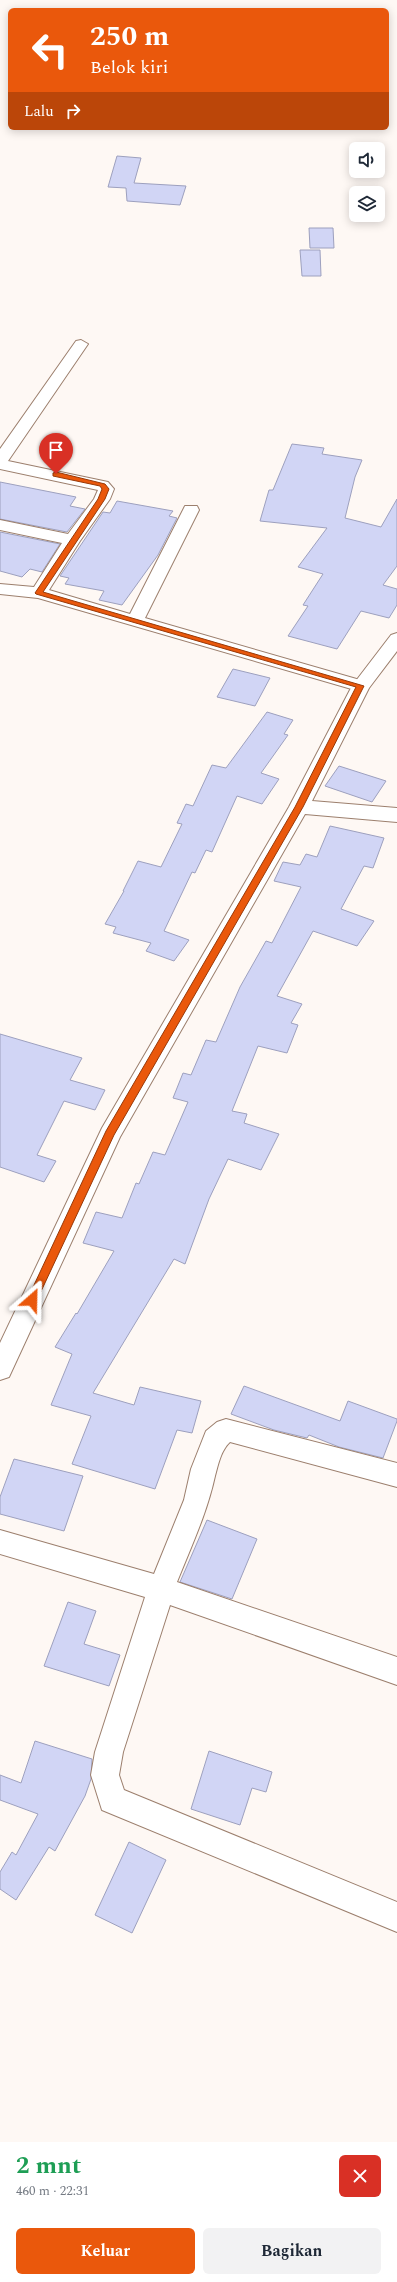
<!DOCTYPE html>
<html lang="id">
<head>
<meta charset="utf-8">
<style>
  :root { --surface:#fff; --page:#f2f2f3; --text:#1f2937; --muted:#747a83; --accent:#ea580c }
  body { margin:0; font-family:Spectral,serif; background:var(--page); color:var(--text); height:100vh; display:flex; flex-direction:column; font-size:15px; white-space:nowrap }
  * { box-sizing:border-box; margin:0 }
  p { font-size:13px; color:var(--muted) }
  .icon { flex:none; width:22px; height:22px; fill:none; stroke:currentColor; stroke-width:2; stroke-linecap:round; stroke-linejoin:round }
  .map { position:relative; height:2142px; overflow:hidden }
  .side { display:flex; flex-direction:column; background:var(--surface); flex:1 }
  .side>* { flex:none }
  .top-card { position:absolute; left:8px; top:8px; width:381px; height:122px; border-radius:6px; box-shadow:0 2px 10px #0003; background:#ea580c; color:#fff; overflow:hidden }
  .tools { position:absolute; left:349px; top:142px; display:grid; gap:8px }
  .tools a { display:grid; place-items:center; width:36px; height:36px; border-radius:6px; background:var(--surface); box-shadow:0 2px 10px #0003; font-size:20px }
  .pin { position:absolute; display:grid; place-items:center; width:34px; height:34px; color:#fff; margin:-41px -17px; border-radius:50% 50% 50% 0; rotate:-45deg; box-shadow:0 0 4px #0007 }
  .pin .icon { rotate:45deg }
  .me { position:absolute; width:44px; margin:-22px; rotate:25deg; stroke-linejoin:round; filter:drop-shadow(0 0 3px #0008) }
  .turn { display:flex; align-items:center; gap:14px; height:84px; padding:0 16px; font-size:18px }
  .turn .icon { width:52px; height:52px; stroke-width:2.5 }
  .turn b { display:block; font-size:28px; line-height:34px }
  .then { display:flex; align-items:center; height:38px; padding:0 16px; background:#0003; gap:8px; font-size:15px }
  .round { display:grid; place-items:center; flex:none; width:42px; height:42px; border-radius:6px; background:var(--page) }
  .overview { display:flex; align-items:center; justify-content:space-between; height:68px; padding:0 16px }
  h1 { font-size:24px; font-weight:700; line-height:30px; color:#1e9e55 }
  .action { display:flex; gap:8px; margin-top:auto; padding:8px 16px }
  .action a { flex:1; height:46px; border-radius:6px; background:var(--accent); color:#fff; font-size:16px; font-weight:700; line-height:46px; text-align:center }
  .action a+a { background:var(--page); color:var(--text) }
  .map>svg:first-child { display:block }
</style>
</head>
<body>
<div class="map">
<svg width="397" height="2142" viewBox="0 0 397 2142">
  <rect width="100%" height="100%" fill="#fef8f4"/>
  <!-- building -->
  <g fill="#d1d5f5" stroke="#9da0be">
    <polygon points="117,156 141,158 134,183 186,186 180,205 127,201 126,188 108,187"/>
    <polygon points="309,228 333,228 334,248 310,248"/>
    <polygon points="300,250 320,250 321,276 302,276"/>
    <polygon points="292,444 324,448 322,454 362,460 355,477 345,518 381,527 397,499 397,566 383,585 397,589 397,605 389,618 361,611 337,649 288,636 308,606 303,605 323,574 298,567 327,528 260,521 269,490 273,490"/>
    <polygon points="0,482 76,497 70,506 85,509 67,532 0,519"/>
    <polygon points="117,501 173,511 169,516 177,518 158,555 122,605 99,600 104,591 65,584 69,578 60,576 103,512 110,513"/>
    <polygon points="0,532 60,544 42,572 30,569 22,577 0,571"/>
    <polygon points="233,669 270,678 255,706 217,697"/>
    <polygon points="267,712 293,720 284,734 288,735 261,773 279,779 262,804 237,796 212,852 206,850 195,873 192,872 164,931 189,940 174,961 146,951 151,943 113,933 116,927 105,924 124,891 123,891 138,861 161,867 182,824 177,823 186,804 193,806 212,765 226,768"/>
    <polygon points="339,766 386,781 372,802 325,786"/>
    <polygon points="330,826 384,838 373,868 364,866 341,909 374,921 357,946 313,931 277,996 302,1004 291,1023 298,1025 287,1053 258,1046 232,1111 247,1114 244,1123 279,1134 261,1170 228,1159 209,1199 185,1264 174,1259 93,1393 134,1405 140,1387 201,1401 192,1433 177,1430 155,1489 72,1464 91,1416 51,1405 72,1354 55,1347 76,1313 77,1314 114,1251 83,1243 96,1212 122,1218 136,1183 139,1184 153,1152 165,1155 188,1102 173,1098 183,1073 191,1075 206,1040 216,1042 240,987 266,941 272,943 301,887 274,881 283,862 300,865 306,854 317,857"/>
    <polygon points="0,1034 82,1058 70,1080 105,1090 95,1110 64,1101 37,1155 56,1161 44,1182 0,1167"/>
    <polygon points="244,1386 340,1421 348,1401 397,1419 397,1421 383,1458 339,1447 309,1435 307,1438 274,1430 231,1414"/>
    <polygon points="14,1459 83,1476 64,1531 0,1514 0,1497"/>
    <polygon points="207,1520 257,1539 232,1599 180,1582"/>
    <polygon points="68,1602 96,1611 84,1644 120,1655 109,1686 44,1666"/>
    <polygon points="35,1741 92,1759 91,1779 85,1796 55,1851 49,1847 16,1900 0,1889 0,1872 12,1852 16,1855 38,1814 0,1800 0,1775 21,1783"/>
    <polygon points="209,1751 272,1772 266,1792 252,1788 240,1825 191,1809"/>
    <polygon points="129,1842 166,1860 132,1933 95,1915"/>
  </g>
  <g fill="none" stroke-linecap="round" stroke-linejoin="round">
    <!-- street casing -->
    <g stroke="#9c7f6d" stroke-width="2">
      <g id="street">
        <polygon points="81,340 88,344 8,461 108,482 114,489 110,499 80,541 49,590 130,614 183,510 185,506 197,506 199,510 145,618 367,682 370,686 367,690 361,692 355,690 38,598 0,594 0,584 34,587 62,543 0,530 0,520 68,534 94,499 98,490 0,469 0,449 76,341"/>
        <path d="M226,1419L397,1463V1487L230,1442C221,1450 218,1465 215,1476C207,1513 191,1547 177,1582L397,1657V1685L170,1605L123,1752L119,1775L124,1790L397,1902V1932L102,1810L91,1775L95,1752L145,1597L0,1554V1530L154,1574L184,1500L191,1469L206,1431L217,1422Z"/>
      </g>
    </g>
    <!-- secondary casing -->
    <g stroke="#9c7f6d" stroke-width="2">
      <polygon id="secondary" points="397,633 397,651 369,688 312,801 397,808 397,822 305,814 120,1137 9,1377 0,1380 0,1343 102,1128 289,807 352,686 391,635"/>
    </g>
    <!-- street -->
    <use href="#street" fill="#fff" fill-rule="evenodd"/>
    <!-- secondary -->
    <use href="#secondary" fill="#fff" fill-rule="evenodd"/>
  </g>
  <!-- route -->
  <polygon fill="#ea580c" stroke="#983908" points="56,472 105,484 109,489 105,499 43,592 364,686 303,807 114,1135 37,1300 32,1304 27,1300 106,1131 295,807 356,687 36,594 35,593 98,499 102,489 100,486 53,476 53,473"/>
</svg>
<div class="tools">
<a><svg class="icon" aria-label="sound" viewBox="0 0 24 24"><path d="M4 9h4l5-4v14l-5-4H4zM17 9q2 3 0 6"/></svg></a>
<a><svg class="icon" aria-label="layers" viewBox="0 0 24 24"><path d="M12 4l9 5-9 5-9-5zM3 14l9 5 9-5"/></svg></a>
</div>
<div class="pin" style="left:56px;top:474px;background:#d93025"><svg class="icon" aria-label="arrive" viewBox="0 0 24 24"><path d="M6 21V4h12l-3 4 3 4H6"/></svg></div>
<svg class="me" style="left:32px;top:1300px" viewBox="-20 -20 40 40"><path d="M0-17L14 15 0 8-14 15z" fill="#ea580c" stroke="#fff" stroke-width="4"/></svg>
<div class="top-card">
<div class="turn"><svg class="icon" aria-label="left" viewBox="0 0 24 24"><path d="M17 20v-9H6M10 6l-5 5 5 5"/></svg><div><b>250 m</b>Belok kiri</div></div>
<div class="then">Lalu<svg class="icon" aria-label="right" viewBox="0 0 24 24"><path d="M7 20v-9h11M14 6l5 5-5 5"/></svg></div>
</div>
</div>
<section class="side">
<div class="overview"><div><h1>2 mnt</h1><p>460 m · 22:31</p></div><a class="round" style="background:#d93025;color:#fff"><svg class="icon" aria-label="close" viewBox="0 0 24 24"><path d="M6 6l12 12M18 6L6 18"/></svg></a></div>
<div class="action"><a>Keluar</a><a>Bagikan</a></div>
</section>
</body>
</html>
